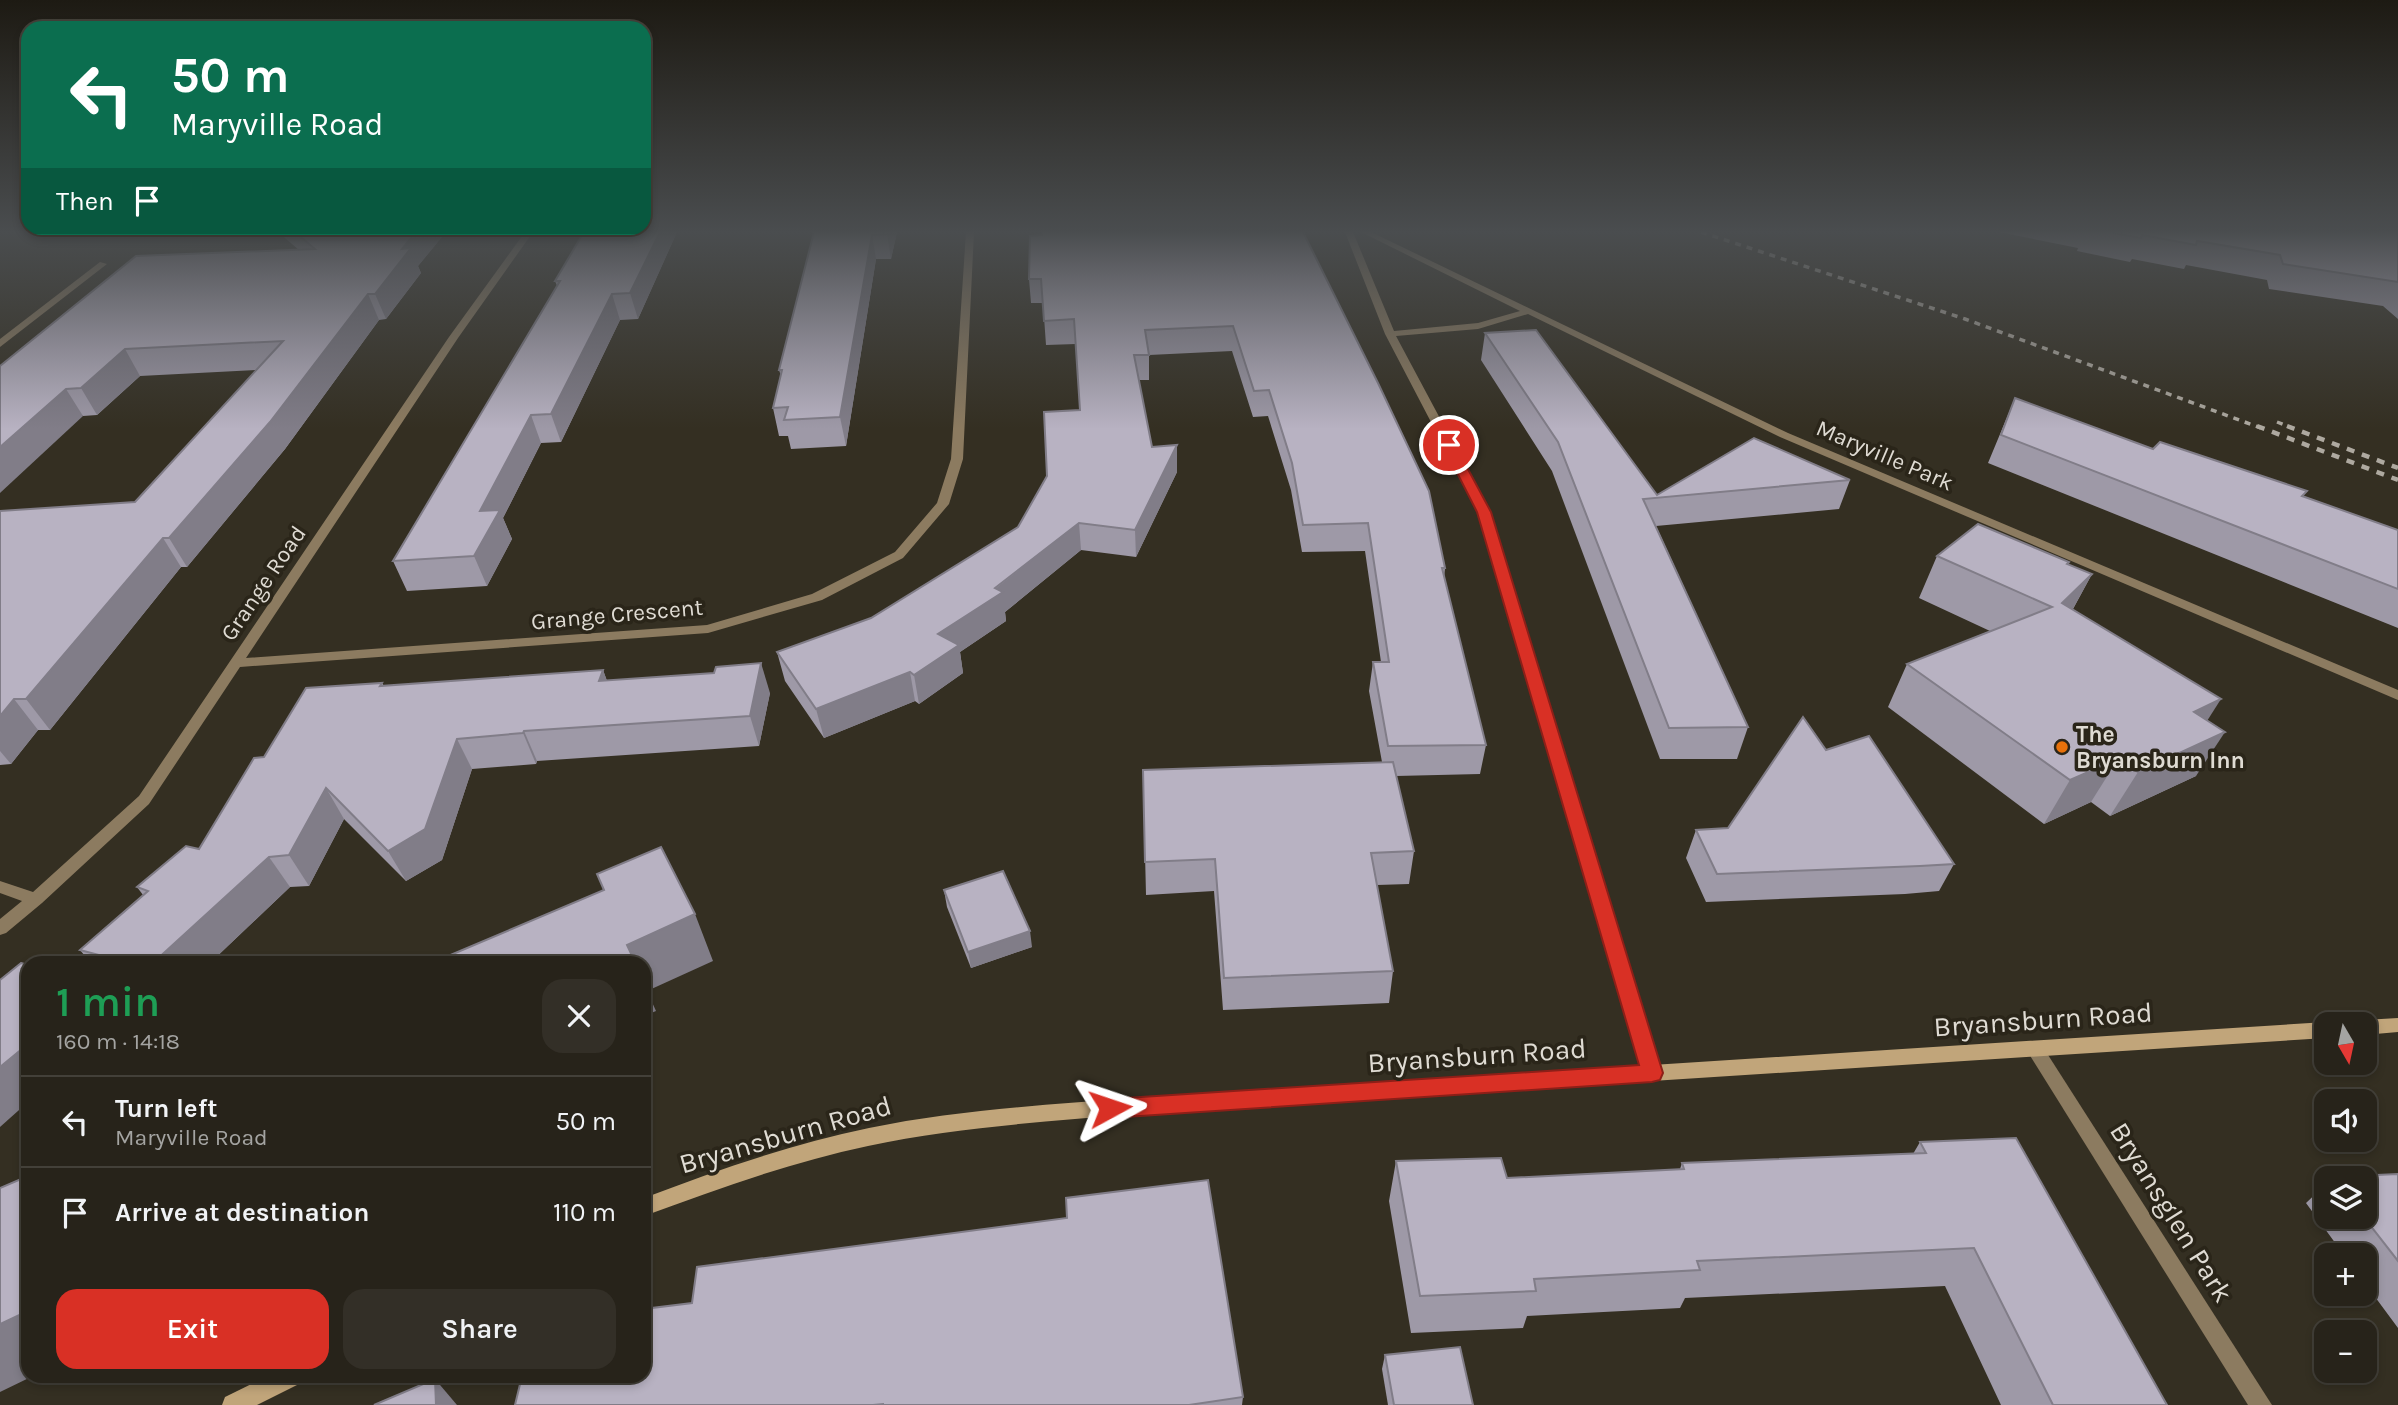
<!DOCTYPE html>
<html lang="en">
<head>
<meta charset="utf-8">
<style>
  :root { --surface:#27231a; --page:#332f27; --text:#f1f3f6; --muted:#a4a4a2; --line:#434039; --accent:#d93025 }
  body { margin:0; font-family:Karla,sans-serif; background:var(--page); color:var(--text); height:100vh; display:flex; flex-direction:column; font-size:26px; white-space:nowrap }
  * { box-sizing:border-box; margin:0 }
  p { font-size:23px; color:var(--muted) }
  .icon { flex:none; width:38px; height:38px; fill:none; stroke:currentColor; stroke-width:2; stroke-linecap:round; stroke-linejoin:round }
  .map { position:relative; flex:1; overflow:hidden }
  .drawer { position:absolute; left:21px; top:956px; width:630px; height:427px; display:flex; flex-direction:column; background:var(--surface); border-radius:21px; box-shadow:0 4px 10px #0003,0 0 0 2px var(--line) }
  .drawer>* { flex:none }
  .hud { position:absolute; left:21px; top:21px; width:630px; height:214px; border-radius:21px; box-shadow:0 4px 10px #0003,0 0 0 2px var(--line); background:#0b6e4f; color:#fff; overflow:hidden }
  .needle { width:46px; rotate:171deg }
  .buttons { position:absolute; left:2314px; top:1012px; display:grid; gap:14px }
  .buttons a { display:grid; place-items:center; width:63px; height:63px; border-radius:14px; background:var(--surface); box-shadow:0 4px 10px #0003,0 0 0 2px var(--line); font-size:35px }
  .pin { position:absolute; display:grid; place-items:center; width:60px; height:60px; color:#fff; margin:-30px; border:4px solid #fff; border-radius:50%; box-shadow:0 2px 7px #0007 }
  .me { position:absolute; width:77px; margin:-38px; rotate:85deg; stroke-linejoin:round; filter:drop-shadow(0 0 5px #0008) }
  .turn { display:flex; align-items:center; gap:24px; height:147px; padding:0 35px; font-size:32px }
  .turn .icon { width:91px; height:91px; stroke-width:2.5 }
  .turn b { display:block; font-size:49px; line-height:60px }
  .then { display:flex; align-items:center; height:66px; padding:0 35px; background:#0003; gap:14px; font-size:26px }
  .round { display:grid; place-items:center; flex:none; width:74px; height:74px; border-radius:21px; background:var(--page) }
  .summary { display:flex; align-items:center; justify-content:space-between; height:119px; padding:0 35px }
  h1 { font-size:42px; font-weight:600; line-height:52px; color:#1e9e55 }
  .cta { display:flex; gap:14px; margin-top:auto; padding:14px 35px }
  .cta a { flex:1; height:80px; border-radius:21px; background:var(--accent); color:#fff; font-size:28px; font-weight:600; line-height:80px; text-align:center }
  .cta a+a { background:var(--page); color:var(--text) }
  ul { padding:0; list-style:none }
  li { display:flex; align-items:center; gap:21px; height:91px; padding:0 35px; border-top:2px solid var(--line) }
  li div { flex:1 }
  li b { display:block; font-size:26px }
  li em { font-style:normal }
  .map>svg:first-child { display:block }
</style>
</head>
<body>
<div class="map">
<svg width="2398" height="1405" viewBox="0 0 2398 1405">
  <rect width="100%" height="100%" fill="#342f22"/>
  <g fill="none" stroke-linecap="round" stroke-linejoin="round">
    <!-- minor -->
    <g fill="#8c7b60" fill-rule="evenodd">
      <polygon points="525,232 533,232 458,338 246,658 707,625 812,594 895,552 937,503 951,459 966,232 974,232 963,459 949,504 903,558 822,600 708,633 240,667 149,804 42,903 6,933 0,935 0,919 22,901 0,893 0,881 33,892 139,796 449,337"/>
      <polygon points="1345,232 1353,232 1394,331 1478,323 1520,311 1361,232 1371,232 1788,433 2398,690 2398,700 1780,437 1528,314 1478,329 1396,336 1490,512 1661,1073 1659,1079 1652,1081 1645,1079 1478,512 1385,334"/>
      <polygon points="100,262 107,264 0,347 0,339"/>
      <polygon points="2035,1041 2041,1044 2272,1405 2248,1405 2029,1054 2026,1049 2029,1044"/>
    </g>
    <!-- secondary -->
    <g fill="#c1a57a" fill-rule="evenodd">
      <polygon points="2398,1018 2398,1032 2364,1035 2364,1024 2357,1024 2364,1020"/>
      <path d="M2326,1022L2330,1024H2326V1038L1134,1114C1045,1122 956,1127 868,1146C792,1162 717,1189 644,1216V1198C717,1170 792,1144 869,1128C956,1110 1045,1105 1134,1098Z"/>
      <polygon points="268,1376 302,1376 299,1384 257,1405 222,1405 225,1397"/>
    </g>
    <!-- rail-far1 -->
    <g stroke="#aea9a0" stroke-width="3.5" stroke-dasharray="6 6" stroke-linecap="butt">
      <polyline points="1701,232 1965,319 2261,428"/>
      <polyline points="2277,422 2292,428"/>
    </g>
    <!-- rail -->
    <g stroke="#aea9a0" stroke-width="4.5" stroke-dasharray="8 8" stroke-linecap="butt">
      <polyline points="2257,426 2398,480"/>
      <polyline points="2287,426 2398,468"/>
    </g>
  </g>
  <!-- wall -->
  <g fill="#9e99a7">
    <polygon points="278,232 446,232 418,266 421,273 386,319 379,320 285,449 187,567 181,567 50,730 38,730 11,764 0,765 0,511 135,502 257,370 140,376 97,415 83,416 0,366 299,250"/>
    <polygon points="677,232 638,319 620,320 561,442 541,443 503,518 512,539 487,586 407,591 393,561 557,286 555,281"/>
    <polygon points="814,232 897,232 891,259 876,259 846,446 791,449 788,436 779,436 773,408 781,376 779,370"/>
    <polygon points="1303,232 1445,568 1444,578 1486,745 1480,774 1396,776 1414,851 1409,884 1377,885 1393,971 1389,1003 1223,1010 1214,891 1146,895 1143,770 1382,762 1369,691 1373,662 1381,662 1365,551 1302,552 1291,490 1268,416 1253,417 1232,351 1149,355 1149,380 1139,380 1152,447 1177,445 1177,472 1136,557 1081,550 1005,612 1006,621 960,652 963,673 919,704 915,701 824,738 785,681 777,652 871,618 1018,527 1047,476 1080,410 1076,344 1046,345 1043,303 1031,303 1029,279"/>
    <polygon points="1999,232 2398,232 2398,319 2383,306 2269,289 2267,280 2186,265 2184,269 2132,259 2130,262 2077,251 2078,248"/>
    <polygon points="1485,333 1657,495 1850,480 1839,509 1656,526 1748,727 1737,759 1660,759 1552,471 1481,360"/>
    <polygon points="2015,398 2153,449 2307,491 2303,496 2398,530 2398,628 1988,463"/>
    <polygon points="1937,556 2067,564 2092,574 2073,609 2207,721 2196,776 2110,816 2091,802 2044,824 1888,707 1907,664 1990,631 1919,598"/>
    <polygon points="603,670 607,681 770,693 759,746 537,761 536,764 472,769 442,860 406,881 344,819 309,886 290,887 211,962 90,962 80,950 143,895 137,887 199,849 264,757 382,683 384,686"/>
    <polygon points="1826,750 1954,864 1939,891 1905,894 1706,902 1686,858 1696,830 1728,828"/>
    <polygon points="944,890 1032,947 971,968 947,907"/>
    <polygon points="1920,1142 2167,1405 2001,1405 1945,1286 1685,1298 1680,1308 1527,1316 1523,1328 1411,1333 1389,1201 1396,1161 1507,1178 1680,1169 1682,1163 1913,1154"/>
    <polygon points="2398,1174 2398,1328 2364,1282 2364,1255 2344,1255 2306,1203 2326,1184 2326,1216 2364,1216 2364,1178 2333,1178"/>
    <polygon points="1385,1355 1473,1405 1388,1405 1382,1369"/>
    <polygon points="1243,1397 1242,1405 515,1405"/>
  </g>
  <!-- shaded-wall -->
  <g fill="#817d88">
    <polygon points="416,232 446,232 418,266 421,273 386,319 375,294 402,249"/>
    <polygon points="660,232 677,232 638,319 630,293"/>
    <polygon points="888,232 897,232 891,259 887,234"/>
    <polygon points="872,235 876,259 846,446 840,417"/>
    <polygon points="368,294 379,320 285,449 187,567 169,538"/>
    <polygon points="612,294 620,320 561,442 551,414"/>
    <polygon points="125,349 140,376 97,415 81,388"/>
    <polygon points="66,389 83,416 0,493 0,447"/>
    <polygon points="531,415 541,443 503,518 512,539 487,586 474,556 480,511"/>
    <polygon points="1177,445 1177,472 1136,557 1135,530"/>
    <polygon points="1079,523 1081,550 1005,612 1006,621 960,652 963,673 919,704 914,675 938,634"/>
    <polygon points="163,538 181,567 50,730 26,699"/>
    <polygon points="2092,574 2069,616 2062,603"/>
    <polygon points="761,663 770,693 759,746 750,716"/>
    <polygon points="603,670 614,700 599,681"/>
    <polygon points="910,672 915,701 824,738 816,709"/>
    <polygon points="14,699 38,730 11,764 0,751 0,716"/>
    <polygon points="2221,699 2193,743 2194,712"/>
    <polygon points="524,731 537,761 536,764 523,733"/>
    <polygon points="2225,732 2196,776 2110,816 2138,772"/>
    <polygon points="457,739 472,769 442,860 406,881 388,851"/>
    <polygon points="2118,759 2091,802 2044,824 2070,780"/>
    <polygon points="326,788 344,819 309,886 289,855"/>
    <polygon points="269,857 290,887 211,962 154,962"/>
    <polygon points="695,914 713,961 647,991 656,1011 644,1016 644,962 634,962 627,945"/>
    <polygon points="1030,931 1032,947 971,968 968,952"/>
    <polygon points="28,1044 28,1102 0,1127 0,1067"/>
    <polygon points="28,1311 28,1376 33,1376 0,1392 0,1324"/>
    <polygon points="435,1379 457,1405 436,1405"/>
  </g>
  <!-- building -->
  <g fill="#b8b2c2" stroke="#817d88" stroke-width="2">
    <polygon points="295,232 416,232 402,249 411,248 375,294 368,294 270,422 169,538 163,538 26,699 14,699 0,716 0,511 135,502 283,341 125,349 81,388 66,389 0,447 0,366 136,256 315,249"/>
    <polygon points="584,232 660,232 630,293 612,294 551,414 531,415 480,511 500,510 474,556 393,561 560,281 555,281"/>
    <polygon points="814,232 888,232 887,234 872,235 840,417 784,420 788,407 773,408 782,370 779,370"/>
    <polygon points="1042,232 1303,232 1378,383 1429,491 1445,568 1442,568 1486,745 1388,746 1373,662 1389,662 1368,523 1303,525 1292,463 1269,390 1254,391 1233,326 1145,330 1149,355 1134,355 1152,447 1177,445 1135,530 1079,523 995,588 1003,592 938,634 959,645 914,675 910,672 816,709 777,652 871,618 1018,527 1047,476 1044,412 1080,410 1074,319 1044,321 1041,279 1029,279 1030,236 1042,235"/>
    <polygon points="2109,232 2398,232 2398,282 2283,264 2280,255 2197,241 2196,245 2142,235 2141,238"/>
    <polygon points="1536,330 1657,495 1754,438 1850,480 1643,499 1748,727 1669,728 1558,442 1485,333"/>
    <polygon points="2015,398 2153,449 2160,442 2307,491 2302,496 2398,530 2398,589 2001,435"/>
    <polygon points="1978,524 2069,562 2067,564 2092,574 2062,603 2221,699 2194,712 2225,732 2138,772 2118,759 2070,780 1907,664 2052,607 1937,556"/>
    <polygon points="761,663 750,716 524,731 523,733 457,739 425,829 388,851 326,788 289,855 269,857 154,962 125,962 80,950 148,891 137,887 186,846 199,849 254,758 264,757 306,688 382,683 380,686 603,670 599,681 714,673 716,667"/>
    <polygon points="1803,717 1826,750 1869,736 1954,864 1920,866 1717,874 1696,830 1728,828"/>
    <polygon points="1393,762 1414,851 1371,853 1393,971 1224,978 1215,859 1145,862 1143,770"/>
    <polygon points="661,847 695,914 627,945 635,962 434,962 604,890 597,874"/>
    <polygon points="1003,871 1030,931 968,952 944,890"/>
    <polygon points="21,963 28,965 28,1044 0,1067 0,980"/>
    <polygon points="2016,1138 2167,1405 2053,1405 1974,1248 1697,1261 1700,1270 1534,1279 1536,1291 1420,1296 1396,1161 1501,1158 1507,1178 1684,1169 1682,1163 1926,1153 1920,1142"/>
    <polygon points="2398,1174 2398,1261 2363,1216 2364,1216 2364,1178 2333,1177"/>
    <polygon points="28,1176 28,1311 0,1324 0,1188"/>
    <polygon points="1208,1180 1243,1397 1189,1405 883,1405 883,1404 873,1405 515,1405 522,1376 644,1376 644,1309 692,1303 697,1267 1067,1218 1066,1198"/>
    <polygon points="1460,1347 1473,1405 1394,1405 1385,1355"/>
    <polygon points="435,1379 436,1405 374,1405"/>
  </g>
  <!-- sky -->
  <linearGradient id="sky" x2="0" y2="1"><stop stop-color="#1d1a13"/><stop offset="0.54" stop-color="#4a4d4f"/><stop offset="1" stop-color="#4a4d4f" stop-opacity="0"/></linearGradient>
  <rect width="2398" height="429" fill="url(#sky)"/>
  <!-- route -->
  <polygon fill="#d93025" stroke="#8d1f18" stroke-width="2" points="1449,441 1455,445 1491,512 1663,1073 1660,1080 1652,1082 1110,1118 1102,1115 1099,1108 1102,1102 1110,1099 1639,1065 1477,512 1443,445"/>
  <!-- markers -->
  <circle fill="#e8710a" stroke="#2a2519" stroke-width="2.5" cx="2062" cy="747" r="7"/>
  <g text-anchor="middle" stroke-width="7" stroke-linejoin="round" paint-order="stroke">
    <!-- street labels -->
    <g font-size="23" fill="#dfdbd3" stroke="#2a2519">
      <text transform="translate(1885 455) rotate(23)" y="8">Maryville Park</text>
      <text transform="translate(263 583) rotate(-56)" y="8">Grange Road</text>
      <text transform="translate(617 614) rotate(-5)" y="8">Grange Crescent</text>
    </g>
    <!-- poi labels -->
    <g font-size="23" font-weight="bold" fill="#dfdbd3" stroke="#2a2519" text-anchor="start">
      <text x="2076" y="742">The<tspan x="2076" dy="26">Bryansburn Inn</tspan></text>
    </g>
    <!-- near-street labels -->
    <g font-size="28" fill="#dfdbd3" stroke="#2a2519">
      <text transform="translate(2043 1019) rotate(-4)" y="10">Bryansburn Road</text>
      <text transform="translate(1477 1055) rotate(-4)" y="10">Bryansburn Road</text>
      <text transform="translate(785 1134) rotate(-16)" y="10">Bryansburn Road</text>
      <text transform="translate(2172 1212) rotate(58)" y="10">Bryansglen Park</text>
    </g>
  </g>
</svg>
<div class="buttons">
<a><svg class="needle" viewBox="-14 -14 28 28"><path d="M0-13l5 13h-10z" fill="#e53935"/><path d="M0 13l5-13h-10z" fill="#a4a4a2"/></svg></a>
<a><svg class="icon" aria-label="sound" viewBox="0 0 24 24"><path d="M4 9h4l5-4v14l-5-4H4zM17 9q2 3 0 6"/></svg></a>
<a><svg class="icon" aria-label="layers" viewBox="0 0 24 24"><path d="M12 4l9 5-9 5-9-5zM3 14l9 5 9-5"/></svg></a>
<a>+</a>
<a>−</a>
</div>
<div class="pin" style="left:1449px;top:445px;background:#d93025"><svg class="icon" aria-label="arrive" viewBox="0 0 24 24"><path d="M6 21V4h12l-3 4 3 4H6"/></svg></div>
<svg class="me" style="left:1110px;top:1108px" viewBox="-20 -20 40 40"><path d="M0-17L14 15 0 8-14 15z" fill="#d93025" stroke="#fff" stroke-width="4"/></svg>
<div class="hud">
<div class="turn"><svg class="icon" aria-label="left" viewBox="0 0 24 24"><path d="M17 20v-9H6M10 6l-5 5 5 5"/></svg><div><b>50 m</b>Maryville Road</div></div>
<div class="then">Then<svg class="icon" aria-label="arrive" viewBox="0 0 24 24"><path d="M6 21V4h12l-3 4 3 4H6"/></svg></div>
</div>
<section class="drawer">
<div class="summary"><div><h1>1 min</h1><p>160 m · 14:18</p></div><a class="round"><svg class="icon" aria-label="close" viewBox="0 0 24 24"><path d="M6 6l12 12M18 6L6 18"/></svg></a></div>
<ul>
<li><svg class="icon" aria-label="left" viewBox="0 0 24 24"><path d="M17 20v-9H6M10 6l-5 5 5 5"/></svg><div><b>Turn left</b><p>Maryville Road</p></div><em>50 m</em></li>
<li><svg class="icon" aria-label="arrive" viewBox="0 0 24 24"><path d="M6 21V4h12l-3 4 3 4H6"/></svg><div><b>Arrive at destination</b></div><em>110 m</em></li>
</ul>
<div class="cta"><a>Exit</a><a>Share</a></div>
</section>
</div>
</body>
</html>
